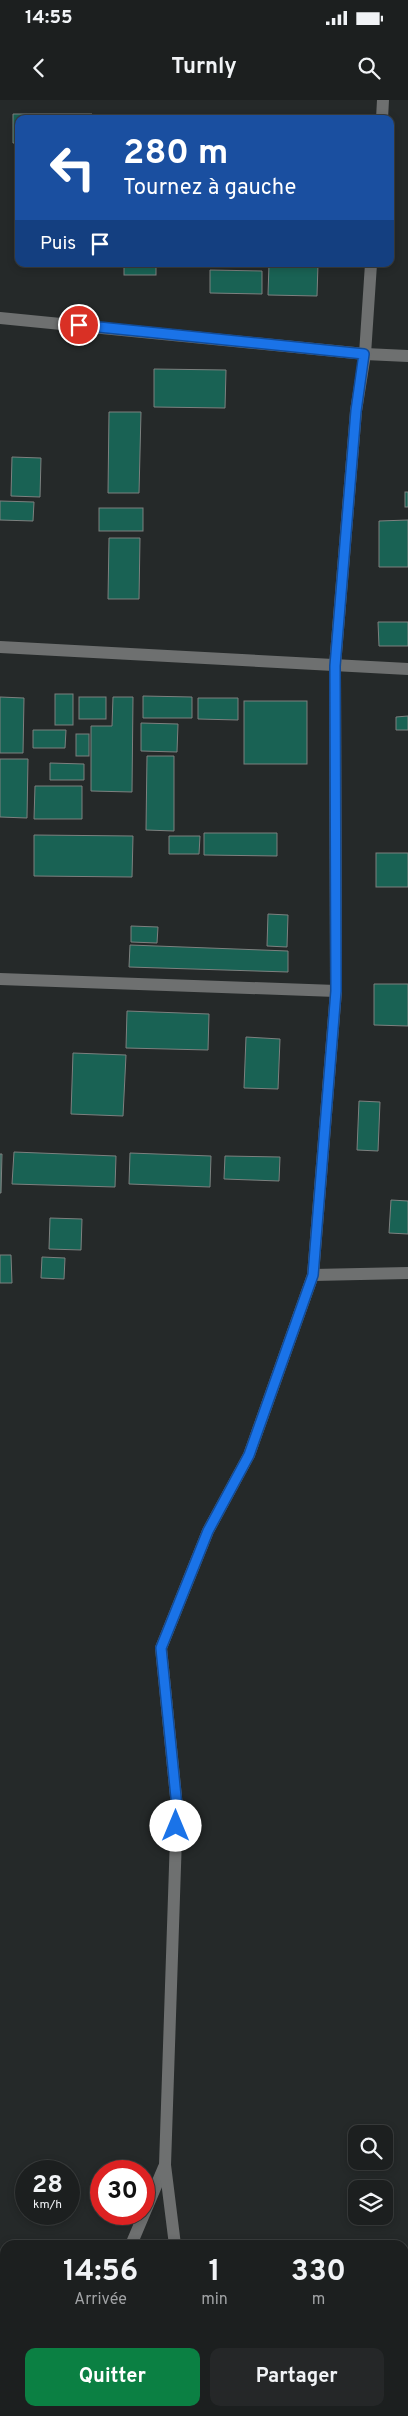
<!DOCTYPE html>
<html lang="fr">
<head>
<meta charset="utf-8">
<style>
  :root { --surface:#1c1f1f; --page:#252728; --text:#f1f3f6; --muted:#a0a2a4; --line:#3a3d3d; --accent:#0b8043 }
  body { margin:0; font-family:Overpass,sans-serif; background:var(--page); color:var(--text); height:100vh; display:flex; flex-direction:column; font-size:19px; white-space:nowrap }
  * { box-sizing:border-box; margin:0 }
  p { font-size:16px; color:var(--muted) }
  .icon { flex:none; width:28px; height:28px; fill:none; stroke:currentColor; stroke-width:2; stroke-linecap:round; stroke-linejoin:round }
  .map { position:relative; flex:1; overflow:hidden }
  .sheet { position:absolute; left:0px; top:2140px; width:409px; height:176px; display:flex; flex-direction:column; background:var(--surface); border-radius:15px 15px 0 0; box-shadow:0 2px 8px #0003,0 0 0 1px var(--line) }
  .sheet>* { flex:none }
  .guide { position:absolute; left:15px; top:15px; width:379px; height:152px; border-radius:10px; box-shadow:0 2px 8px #0003,0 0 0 1px var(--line); background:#1a4fa0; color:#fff; overflow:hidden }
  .buttons { position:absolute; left:348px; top:2025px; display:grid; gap:10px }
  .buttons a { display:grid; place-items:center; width:45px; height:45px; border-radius:10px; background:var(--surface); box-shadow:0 2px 8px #0003,0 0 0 1px var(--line); font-size:25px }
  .speed { position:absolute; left:15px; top:2060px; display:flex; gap:10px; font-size:25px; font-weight:700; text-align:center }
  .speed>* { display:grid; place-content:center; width:65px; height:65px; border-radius:50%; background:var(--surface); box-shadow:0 2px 8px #0003,0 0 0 1px var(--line); line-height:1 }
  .speed small { font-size:12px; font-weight:400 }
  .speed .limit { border:8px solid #d22; background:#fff; color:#111 }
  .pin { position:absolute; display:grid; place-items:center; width:42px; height:42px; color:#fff; margin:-21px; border:2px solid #fff; border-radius:50%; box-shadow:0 1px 5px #0007 }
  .me { position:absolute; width:55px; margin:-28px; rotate:0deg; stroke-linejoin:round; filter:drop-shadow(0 0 4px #0008) }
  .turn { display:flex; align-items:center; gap:18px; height:105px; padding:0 25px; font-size:22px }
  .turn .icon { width:65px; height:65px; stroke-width:2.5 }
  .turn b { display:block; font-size:35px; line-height:42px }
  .then { display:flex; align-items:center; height:48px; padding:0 25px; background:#0003; gap:10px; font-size:19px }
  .eta { display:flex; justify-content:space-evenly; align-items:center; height:85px; text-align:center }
  .eta b { font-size:30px; font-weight:700; line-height:35px }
  .primary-button { display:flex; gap:10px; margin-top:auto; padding:10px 25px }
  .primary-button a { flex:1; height:58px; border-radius:10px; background:var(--accent); color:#fff; font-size:20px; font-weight:700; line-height:58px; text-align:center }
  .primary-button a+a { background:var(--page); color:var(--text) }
  .status { display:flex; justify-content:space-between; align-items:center; height:35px; padding:0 25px; background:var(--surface); direction:ltr }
  .status svg { height:14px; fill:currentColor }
  header { display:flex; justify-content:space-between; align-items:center; height:65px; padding:0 25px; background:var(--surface); font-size:22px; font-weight:700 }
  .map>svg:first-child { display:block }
</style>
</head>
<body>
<div class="status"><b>14:55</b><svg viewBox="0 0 49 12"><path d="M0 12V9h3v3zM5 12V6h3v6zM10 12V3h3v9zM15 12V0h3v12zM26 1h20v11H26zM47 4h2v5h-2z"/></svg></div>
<header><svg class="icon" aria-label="back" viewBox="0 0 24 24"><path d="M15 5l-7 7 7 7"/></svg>Turnly<svg class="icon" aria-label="search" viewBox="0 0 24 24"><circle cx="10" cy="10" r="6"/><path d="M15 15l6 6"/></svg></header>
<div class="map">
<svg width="408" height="2316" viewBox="0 0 408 2316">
  <rect width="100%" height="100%" fill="#252929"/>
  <!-- building -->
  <g fill="#196254" stroke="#7d807f">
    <polygon points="13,14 92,14 92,19 19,19 19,43 13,43"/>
    <rect x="124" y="164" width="32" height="11"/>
    <polygon points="269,164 318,164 317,196 268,195"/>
    <polygon points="210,170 262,171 262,194 210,193"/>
    <polygon points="154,269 226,270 225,308 154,307"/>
    <polygon points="109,312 141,312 139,393 108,393"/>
    <polygon points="12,357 41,358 40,397 11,396"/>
    <rect x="405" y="392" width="3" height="15"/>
    <polygon points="0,401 34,402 33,421 0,420"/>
    <rect x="99" y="408" width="44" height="23"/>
    <polygon points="408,420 408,467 379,467 379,421"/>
    <polygon points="109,438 140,438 139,499 108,499"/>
    <polygon points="378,522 408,522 408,546 379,546"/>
    <rect x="55" y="594" width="18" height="31"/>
    <polygon points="143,596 192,597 192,618 143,618"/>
    <polygon points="0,597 24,598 23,653 0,653"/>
    <rect x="79" y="597" width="27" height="22"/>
    <polygon points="113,597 133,597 132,692 91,691 91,626 112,626"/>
    <polygon points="198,598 238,598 238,620 198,619"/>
    <rect x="244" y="601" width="63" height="63"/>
    <polygon points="408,616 408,630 396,630 396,617"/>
    <polygon points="141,623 178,624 177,652 141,651"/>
    <polygon points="33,630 66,630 65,648 33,648"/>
    <rect x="76" y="634" width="13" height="22"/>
    <polygon points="147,656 174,656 174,731 146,730"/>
    <polygon points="0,659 28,659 27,718 0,717"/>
    <polygon points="50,663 84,664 84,680 50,680"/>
    <polygon points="35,686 82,686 82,719 34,719"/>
    <polygon points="204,733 277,733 277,756 204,755"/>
    <polygon points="34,735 133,736 132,777 34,776"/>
    <polygon points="169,736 200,736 199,754 169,754"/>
    <rect x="376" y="753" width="32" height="34"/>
    <polygon points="268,814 288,815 287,847 267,846"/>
    <polygon points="131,826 158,827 157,843 131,842"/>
    <polygon points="130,845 288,851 288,872 129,867"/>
    <polygon points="374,884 408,884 408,926 374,925"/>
    <polygon points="127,911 209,914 208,950 126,948"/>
    <polygon points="246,937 280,939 278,989 244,988"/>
    <polygon points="73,953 126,955 123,1016 71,1014"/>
    <polygon points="359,1001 380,1002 378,1051 357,1050"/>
    <polygon points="14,1052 116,1056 115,1087 12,1084"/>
    <polygon points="130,1053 211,1056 210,1087 129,1084"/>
    <polygon points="0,1054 2,1054 1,1093 0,1093"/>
    <polygon points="225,1056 280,1057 279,1081 224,1079"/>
    <polygon points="391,1100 408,1101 408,1134 389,1133"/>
    <polygon points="50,1118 82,1119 81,1150 49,1149"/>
    <polygon points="0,1155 11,1155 12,1183 0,1183"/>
    <polygon points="42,1157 65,1158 64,1179 41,1178"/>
  </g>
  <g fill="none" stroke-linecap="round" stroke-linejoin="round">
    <!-- street -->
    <g stroke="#6e7070" stroke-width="12">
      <polyline points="382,19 383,0"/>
      <polyline points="0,218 365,254 408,256"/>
      <polyline points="0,547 408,569"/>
      <polyline points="0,879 336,891"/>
      <polyline points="313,1175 408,1173"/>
      <polyline points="131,2145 164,2067"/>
      <polyline points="175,2145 165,2065 177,1707 161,1548 208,1431 249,1355 313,1175 336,891 335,566 356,311 365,254 371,164"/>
      <polyline points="0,2199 5,2199"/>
      <polyline points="250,2311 253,2316"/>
      <polyline points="43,2316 47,2311"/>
    </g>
  </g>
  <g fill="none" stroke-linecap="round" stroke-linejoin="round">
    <!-- route casing -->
    <g stroke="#114b97" stroke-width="12">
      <polyline id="route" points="79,225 364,254 356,311 335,566 336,891 313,1175 249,1355 208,1431 161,1548 177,1707 176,1726"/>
    </g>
    <!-- route -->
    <use href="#route" stroke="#1a73e8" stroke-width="9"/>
  </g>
</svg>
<div class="buttons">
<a><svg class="icon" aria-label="search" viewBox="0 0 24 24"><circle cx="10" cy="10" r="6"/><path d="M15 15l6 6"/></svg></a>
<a><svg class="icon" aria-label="layers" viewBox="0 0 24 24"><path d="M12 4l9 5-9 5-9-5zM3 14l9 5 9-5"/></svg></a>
</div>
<div class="speed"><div>28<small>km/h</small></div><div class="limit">30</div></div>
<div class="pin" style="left:79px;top:225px;background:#d93025"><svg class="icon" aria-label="arrive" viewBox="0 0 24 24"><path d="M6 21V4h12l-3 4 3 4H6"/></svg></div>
<svg class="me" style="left:176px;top:1726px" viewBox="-20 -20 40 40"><circle r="19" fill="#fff"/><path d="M0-13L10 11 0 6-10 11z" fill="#1a73e8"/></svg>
<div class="guide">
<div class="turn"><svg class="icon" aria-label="left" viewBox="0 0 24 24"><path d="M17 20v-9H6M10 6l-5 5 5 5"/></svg><div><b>280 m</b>Tournez à gauche</div></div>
<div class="then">Puis<svg class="icon" aria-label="arrive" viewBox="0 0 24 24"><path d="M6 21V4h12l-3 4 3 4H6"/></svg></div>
</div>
<section class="sheet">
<div class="eta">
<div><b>14:56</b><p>Arrivée</p></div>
<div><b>1</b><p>min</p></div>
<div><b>330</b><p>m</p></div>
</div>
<div class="primary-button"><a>Quitter</a><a>Partager</a></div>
</section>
</div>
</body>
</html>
